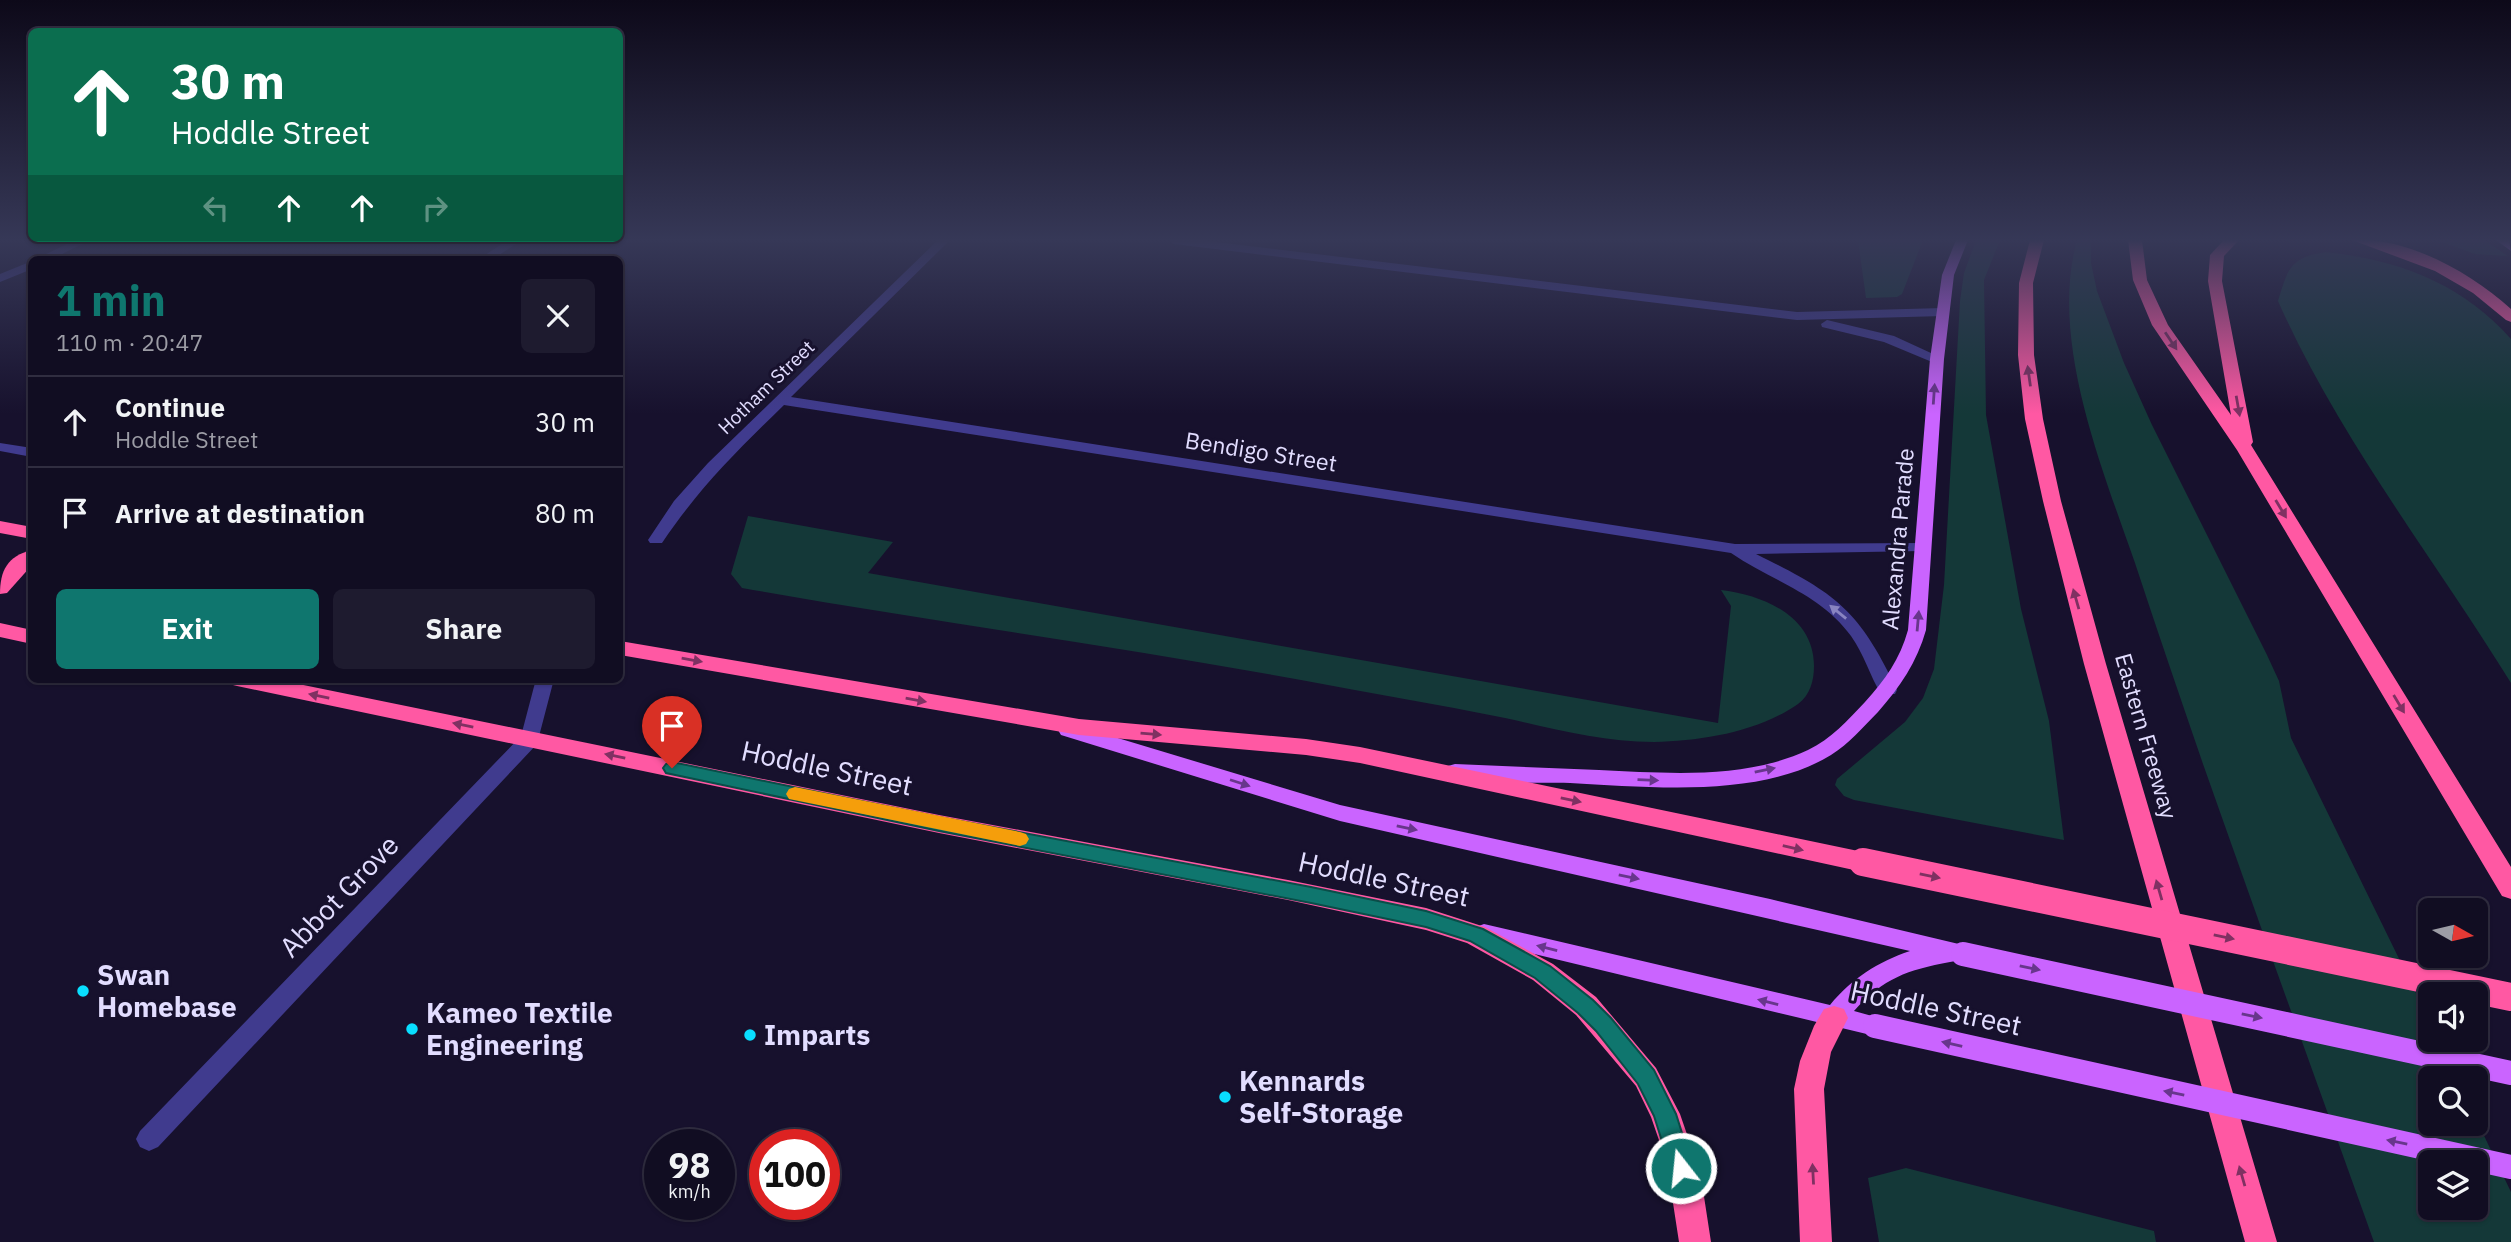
<!DOCTYPE html>
<html lang="en">
<head>
<meta charset="utf-8">
<style>
  :root { --surface:#110d22; --page:#1e1b2f; --text:#f1f3f6; --muted:#9c9ca5; --line:#302d40; --accent:#0f766e }
  body { margin:0; font-family:"IBM Plex Sans",sans-serif; background:var(--page); color:var(--text); height:100vh; display:flex; flex-direction:column; font-size:26px; white-space:nowrap }
  * { box-sizing:border-box; margin:0 }
  p { font-size:23px; color:var(--muted) }
  .icon { flex:none; width:38px; height:38px; fill:none; stroke:currentColor; stroke-width:2; stroke-linecap:round; stroke-linejoin:round }
  .map { position:relative; flex:1; overflow:hidden }
  .drawer { position:absolute; left:28px; top:256px; width:595px; height:427px; display:flex; flex-direction:column; background:var(--surface); border-radius:10px; box-shadow:0 2px 5px #0004,0 0 0 2px var(--line) }
  .drawer>* { flex:none }
  .banner { position:absolute; left:28px; top:28px; width:595px; height:214px; border-radius:10px; box-shadow:0 2px 5px #0004,0 0 0 2px var(--line); background:#0b6e4f; color:#fff; overflow:hidden }
  .needle { width:46px; rotate:98deg }
  .fabs { position:absolute; left:2418px; top:898px; display:grid; gap:14px }
  .fabs a { display:grid; place-items:center; width:70px; height:70px; border-radius:10px; background:var(--surface); box-shadow:0 2px 5px #0004,0 0 0 2px var(--line); font-size:35px }
  .speed { position:absolute; left:644px; top:1129px; display:flex; gap:14px; font-size:35px; font-weight:700; text-align:center }
  .speed>* { display:grid; place-content:center; width:91px; height:91px; border-radius:50%; background:var(--surface); box-shadow:0 2px 5px #0004,0 0 0 2px var(--line); line-height:1 }
  .speed small { font-size:18px; font-weight:400 }
  .speed .limit { border:10px solid #d22; background:#fff; color:#111 }
  .pin { position:absolute; display:grid; place-items:center; width:60px; height:60px; color:#fff; margin:-72px -30px; border-radius:50% 50% 50% 0; rotate:-45deg; box-shadow:0 0 7px #0007 }
  .pin .icon { rotate:45deg }
  .me { position:absolute; width:77px; margin:-38px; rotate:344deg; stroke-linejoin:round; filter:drop-shadow(0 0 5px #0008) }
  .turn { display:flex; align-items:center; gap:24px; height:147px; padding:0 28px; font-size:32px }
  .turn .icon { width:91px; height:91px; stroke-width:2.5 }
  .turn b { display:block; font-size:49px; line-height:60px }
  .lanes { display:flex; align-items:center; height:66px; padding:0 28px; background:#0003; justify-content:center; gap:35px; direction:ltr }
  .lanes .off { opacity:.35 }
  .round { display:grid; place-items:center; flex:none; width:74px; height:74px; border-radius:10px; background:var(--page) }
  .headline { display:flex; align-items:center; justify-content:space-between; height:119px; padding:0 28px }
  h1 { font-size:42px; font-weight:700; line-height:52px; color:var(--accent) }
  .cta { display:flex; gap:14px; margin-top:auto; padding:14px 28px }
  .cta a { flex:1; height:80px; border-radius:10px; background:var(--accent); color:#fff; font-size:28px; font-weight:700; line-height:80px; text-align:center }
  .cta a+a { background:var(--page); color:var(--text) }
  ul { padding:0; list-style:none }
  li { display:flex; align-items:center; gap:21px; height:91px; padding:0 28px; border-top:2px solid var(--line) }
  li div { flex:1 }
  li b { display:block; font-size:26px }
  li em { font-style:normal }
  .map>svg:first-child { display:block }
</style>
</head>
<body>
<div class="map">
<svg width="2511" height="1242" viewBox="0 0 2511 1242">
  <rect width="100%" height="100%" fill="#17112d"/>
  <!-- green -->
  <g fill="#143838" fill-rule="evenodd">
    <polygon points="1858,240 1923,240 1902,294 1897,297 1866,298"/>
    <polygon points="1976,240 2000,240 1984,280 1986,415 2021,609 2049,721 2064,840 1854,800 1844,796 1835,785 1837,779 1905,722 1923,698 1934,669 1944,585 1960,301 1964,273"/>
    <path d="M2077,240H2091V263L2097,291L2124,363L2152,425L2267,655L2279,681L2291,738L2431,1024V1040H2438L2456,1078H2431V1124H2476V1119L2511,1192V1242H2374C2317,1083 2259,923 2203,764C2180,697 2157,630 2135,563C2102,468 2049,340 2077,240ZM2431,1162H2476V1208H2431Z"/>
    <polygon points="2436,240 2484,240 2508,256 2475,254"/>
    <path d="M2325,252C2397,259 2463,284 2511,339V683C2433,557 2339,438 2278,301C2288,268 2290,258 2325,252Z"/>
    <path d="M748,516L893,542L868,573L1718,723L1731,606L1721,590C1763,595 1814,616 1814,666C1814,681 1810,695 1798,704C1758,732 1702,741 1654,742C1602,742 1555,729 1505,718C1437,704 1369,693 1301,680C1115,646 928,621 742,588L731,574Z"/>
    <polygon points="1906,1168 2154,1231 2156,1242 1879,1242 1868,1178"/>
  </g>
  <g fill="none" stroke-linecap="round" stroke-linejoin="round">
    <!-- minor -->
    <g fill="#403b8e" fill-rule="evenodd">
      <polygon points="75,240 90,240 52,259 36,259"/>
      <polygon points="508,240 522,240 493,259 479,259"/>
      <path d="M938,240H950L791,397L1735,544L1928,543L1930,546L1928,549L1922,551L1756,554C1835,593 1859,609 1897,690L1895,694H1881C1870,676 1864,654 1851,636C1821,594 1772,581 1731,553L784,405C737,451 699,488 662,543H650L648,540L674,501L708,463Z"/>
      <polygon points="1168,240 1200,240 1797,312 1943,308 1949,312 1943,316 1797,320 1174,244"/>
      <polygon points="32,261 32,269 0,282 0,274"/>
      <polygon points="1827,320 1894,336 1944,359 1937,363 1932,362 1884,342 1822,327 1821,324"/>
      <polygon points="0,443 32,448 32,457 0,451"/>
      <polygon points="536,679 554,679 537,744 158,1147 149,1151 140,1147 136,1139 140,1131 521,736"/>
    </g>
    <!-- major -->
    <g fill="#ca64ff" fill-rule="evenodd">
      <path d="M1956,240H1968L1954,275L1944,359L1926,630C1917,662 1900,687 1878,712C1863,727 1849,744 1831,755C1759,799 1651,787 1570,783C1538,782 1477,785 1448,776L1445,771L1448,766L1455,764C1503,766 1551,768 1599,770C1667,773 1744,780 1808,750C1831,739 1848,720 1865,702C1885,680 1900,659 1908,630L1930,359L1942,275Z"/>
      <polygon points="2496,240 2509,240 2511,251"/>
      <path d="M1068,723L1340,805L1770,899L1963,945L1971,947L1974,954L1971,961C1963,963 1957,960 1950,962C1907,970 1884,978 1854,1011L1883,1019L1887,1026L1883,1033L1875,1036L1484,942L1476,939L1473,933L1476,927L1484,924L1830,1005C1852,978 1878,962 1910,951L1340,821L1061,735L1058,730L1061,725Z"/>
    </g>
    <!-- highway -->
    <g fill="#ff58a3" fill-rule="evenodd">
      <polygon points="2030,240 2044,240 2033,283 2034,355 2043,419 2061,501 2106,664 2277,1242 2245,1242 2084,664 2043,501 2025,419 2018,355 2019,283"/>
      <polygon points="2128,240 2142,240 2147,280 2168,325 2231,415 2208,281 2210,255 2224,240 2239,240 2224,256 2222,281 2253,442 2251,445 2511,867 2511,899 2502,896 2237,450 2152,325 2133,280"/>
      <path d="M2352,240C2408,237 2470,272 2511,309V322L2506,320L2473,293L2435,271Z"/>
      <polygon points="0,521 32,527 32,539 0,533"/>
      <path d="M32,550V565L7,593L0,594C0,571 7,556 32,550Z"/>
      <polygon points="0,623 32,630 32,644 0,637"/>
      <polygon points="620,641 1079,719 1306,739 1360,747 1863,852 1872,855 1876,862 1872,869 1863,872 1360,763 1306,755 1079,735 620,655"/>
      <polygon points="226,679 274,679 939,815 1288,880 1426,908 1485,927 1553,964 1596,997 1656,1068 1680,1114 1691,1146 1703,1190 1711,1242 1679,1242 1671,1190 1661,1146 1651,1117 1636,1086 1576,1015 1533,980 1467,943 1426,930 1288,900 939,833 237,686 229,684"/>
      <polygon points="1834,1006 1844,1009 1848,1018 1831,1052 1824,1089 1832,1242 1800,1242 1794,1089 1800,1061 1814,1026 1824,1009"/>
    </g>
    <!-- major-bridge -->
    <g stroke="#ca64ff" stroke-width="24">
      <polyline points="1963,954 2511,1073"/>
      <polyline points="1875,1026 2511,1167"/>
    </g>
    <!-- highway-bridge -->
    <polyline stroke="#ff58a3" stroke-width="28" points="1863,862 2511,997"/>
  </g>
  <!-- one-way arrows -->
  <defs><path id="oneway-solid" d="M-6-.8H1V-3.2L6.5 0L1 3.2V.8H-6Z" transform="scale(1.75)"/></defs>
  <g fill="#7f3162">
    <use href="#oneway-solid" transform="translate(2171 341) rotate(56)"/>
    <use href="#oneway-solid" transform="translate(2029 376) rotate(-98)"/>
    <use href="#oneway-solid" transform="translate(2238 406) rotate(80)"/>
    <use href="#oneway-solid" transform="translate(2281 509) rotate(59)"/>
    <use href="#oneway-solid" transform="translate(2076 599) rotate(-106)"/>
    <use href="#oneway-solid" transform="translate(692 660) rotate(10)"/>
    <use href="#oneway-solid" transform="translate(319 696) rotate(-168)"/>
    <use href="#oneway-solid" transform="translate(916 700) rotate(10)"/>
    <use href="#oneway-solid" transform="translate(2399 704) rotate(59)"/>
    <use href="#oneway-solid" transform="translate(463 725) rotate(-169)"/>
    <use href="#oneway-solid" transform="translate(1151 734) rotate(5)"/>
    <use href="#oneway-solid" transform="translate(615 756) rotate(-168)"/>
    <use href="#oneway-solid" transform="translate(1571 800) rotate(12)"/>
    <use href="#oneway-solid" transform="translate(1793 848) rotate(13)"/>
    <use href="#oneway-solid" transform="translate(1930 876) rotate(12)"/>
    <use href="#oneway-solid" transform="translate(2159 890) rotate(-106)"/>
    <use href="#oneway-solid" transform="translate(2224 937) rotate(12)"/>
    <use href="#oneway-solid" transform="translate(1813 1174) rotate(-93)"/>
    <use href="#oneway-solid" transform="translate(2242 1176) rotate(-106)"/>
  </g>
  <g fill="#68368c">
    <use href="#oneway-solid" transform="translate(1934 394) rotate(-86)"/>
    <use href="#oneway-solid" transform="translate(1918 621) rotate(-85)"/>
    <use href="#oneway-solid" transform="translate(1765 770) rotate(-12)"/>
    <use href="#oneway-solid" transform="translate(1648 780) rotate(2)"/>
    <use href="#oneway-solid" transform="translate(1240 783) rotate(18)"/>
    <use href="#oneway-solid" transform="translate(1407 828) rotate(12)"/>
    <use href="#oneway-solid" transform="translate(1629 877) rotate(12)"/>
    <use href="#oneway-solid" transform="translate(1547 948) rotate(-166)"/>
    <use href="#oneway-solid" transform="translate(2030 968) rotate(12)"/>
    <use href="#oneway-solid" transform="translate(1768 1002) rotate(-166)"/>
    <use href="#oneway-solid" transform="translate(2252 1016) rotate(12)"/>
    <use href="#oneway-solid" transform="translate(1952 1044) rotate(-167)"/>
    <use href="#oneway-solid" transform="translate(2174 1093) rotate(-168)"/>
    <use href="#oneway-solid" transform="translate(2397 1142) rotate(-168)"/>
  </g>
  <use fill="#8984c1" href="#oneway-solid" transform="translate(1838 612) rotate(-141)"/>
  <!-- sky -->
  <linearGradient id="sky" x2="0" y2="1"><stop stop-color="#0d0919"/><stop offset="0.58" stop-color="#363857"/><stop offset="1" stop-color="#363857" stop-opacity="0"/></linearGradient>
  <rect width="2511" height="414" fill="url(#sky)"/>
  <!-- route -->
  <polygon fill="#0f766e" stroke="#0a4d48" stroke-width="2" points="672,762 939,817 1311,887 1426,911 1483,929 1550,966 1593,1000 1611,1018 1654,1070 1676,1114 1693,1168 1690,1176 1681,1179 1673,1176 1654,1116 1638,1084 1596,1031 1578,1013 1535,978 1470,941 1426,927 1311,903 939,831 666,773 663,768 666,764"/>
  <!-- slow -->
  <polygon fill="#f59e0b" points="795,787 1020,832 1026,834 1029,839 1026,844 1020,846 789,799 786,794 789,789"/>
  <!-- markers -->
  <g fill="#09deff" stroke="#17112d" stroke-width="2.5">
    <circle cx="83" cy="991" r="7"/>
    <circle cx="412" cy="1029" r="7"/>
    <circle cx="750" cy="1035" r="7"/>
    <circle cx="1225" cy="1097" r="7"/>
  </g>
  <g text-anchor="middle" stroke-width="6" stroke-linejoin="round" paint-order="stroke">
    <!-- far-street labels -->
    <g font-size="19" fill="#e2ddff" stroke="#17112d">
      <text transform="translate(766 387) rotate(-44)" y="7">Hotham Street</text>
    </g>
    <!-- street labels -->
    <g font-size="23" fill="#e2ddff" stroke="#17112d">
      <text transform="translate(1261 452) rotate(9)" y="8">Bendigo Street</text>
      <text transform="translate(1898 539) rotate(-85)" y="8">Alexandra Parade</text>
      <text transform="translate(2146 736) rotate(74)" y="8">Eastern Freeway</text>
    </g>
    <!-- near-street labels -->
    <g font-size="28" fill="#e2ddff" stroke="#17112d">
      <text transform="translate(827 768) rotate(12)" y="10">Hoddle Street</text>
      <text transform="translate(1384 879) rotate(12)" y="10">Hoddle Street</text>
      <text transform="translate(339 896) rotate(-46)" y="10">Abbot Grove</text>
      <text transform="translate(1936 1008) rotate(12)" y="10">Hoddle Street</text>
    </g>
    <!-- near-poi labels -->
    <g font-size="28" font-weight="bold" fill="#e2ddff" stroke="#17112d" text-anchor="start">
      <text x="97" y="985">Swan<tspan x="97" dy="32">Homebase</tspan></text>
      <text x="426" y="1023">Kameo Textile<tspan x="426" dy="32">Engineering</tspan></text>
      <text x="764" y="1045">Imparts</text>
      <text x="1239" y="1091">Kennards<tspan x="1239" dy="32">Self-Storage</tspan></text>
    </g>
  </g>
</svg>
<div class="fabs">
<a><svg class="needle" viewBox="-14 -14 28 28"><path d="M0-13l5 13h-10z" fill="#e53935"/><path d="M0 13l5-13h-10z" fill="#9c9ca5"/></svg></a>
<a><svg class="icon" aria-label="sound" viewBox="0 0 24 24"><path d="M4 9h4l5-4v14l-5-4H4zM17 9q2 3 0 6"/></svg></a>
<a><svg class="icon" aria-label="search" viewBox="0 0 24 24"><circle cx="10" cy="10" r="6"/><path d="M15 15l6 6"/></svg></a>
<a><svg class="icon" aria-label="layers" viewBox="0 0 24 24"><path d="M12 4l9 5-9 5-9-5zM3 14l9 5 9-5"/></svg></a>
</div>
<div class="speed"><div>98<small>km/h</small></div><div class="limit">100</div></div>
<div class="pin" style="left:672px;top:768px;background:#d93025"><svg class="icon" aria-label="arrive" viewBox="0 0 24 24"><path d="M6 21V4h12l-3 4 3 4H6"/></svg></div>
<svg class="me" style="left:1681px;top:1168px" viewBox="-20 -20 40 40"><circle r="17" fill="#0f766e" stroke="#fff" stroke-width="3"/><path d="M0-11L8 9 0 5-8 9z" fill="#fff"/></svg>
<div class="banner">
<div class="turn"><svg class="icon" aria-label="ahead" viewBox="0 0 24 24"><path d="M12 20V5M6 11l6-6 6 6"/></svg><div><b>30 m</b>Hoddle Street</div></div>
<div class="lanes"><svg class="icon off" aria-label="left" viewBox="0 0 24 24"><path d="M17 20v-9H6M10 6l-5 5 5 5"/></svg><svg class="icon" aria-label="ahead" viewBox="0 0 24 24"><path d="M12 20V5M6 11l6-6 6 6"/></svg><svg class="icon" aria-label="ahead" viewBox="0 0 24 24"><path d="M12 20V5M6 11l6-6 6 6"/></svg><svg class="icon off" aria-label="right" viewBox="0 0 24 24"><path d="M7 20v-9h11M14 6l5 5-5 5"/></svg></div>
</div>
<section class="drawer">
<div class="headline"><div><h1>1 min</h1><p>110 m · 20:47</p></div><a class="round"><svg class="icon" aria-label="close" viewBox="0 0 24 24"><path d="M6 6l12 12M18 6L6 18"/></svg></a></div>
<ul>
<li><svg class="icon" aria-label="ahead" viewBox="0 0 24 24"><path d="M12 20V5M6 11l6-6 6 6"/></svg><div><b>Continue</b><p>Hoddle Street</p></div><em>30 m</em></li>
<li><svg class="icon" aria-label="arrive" viewBox="0 0 24 24"><path d="M6 21V4h12l-3 4 3 4H6"/></svg><div><b>Arrive at destination</b></div><em>80 m</em></li>
</ul>
<div class="cta"><a>Exit</a><a>Share</a></div>
</section>
</div>
</body>
</html>
